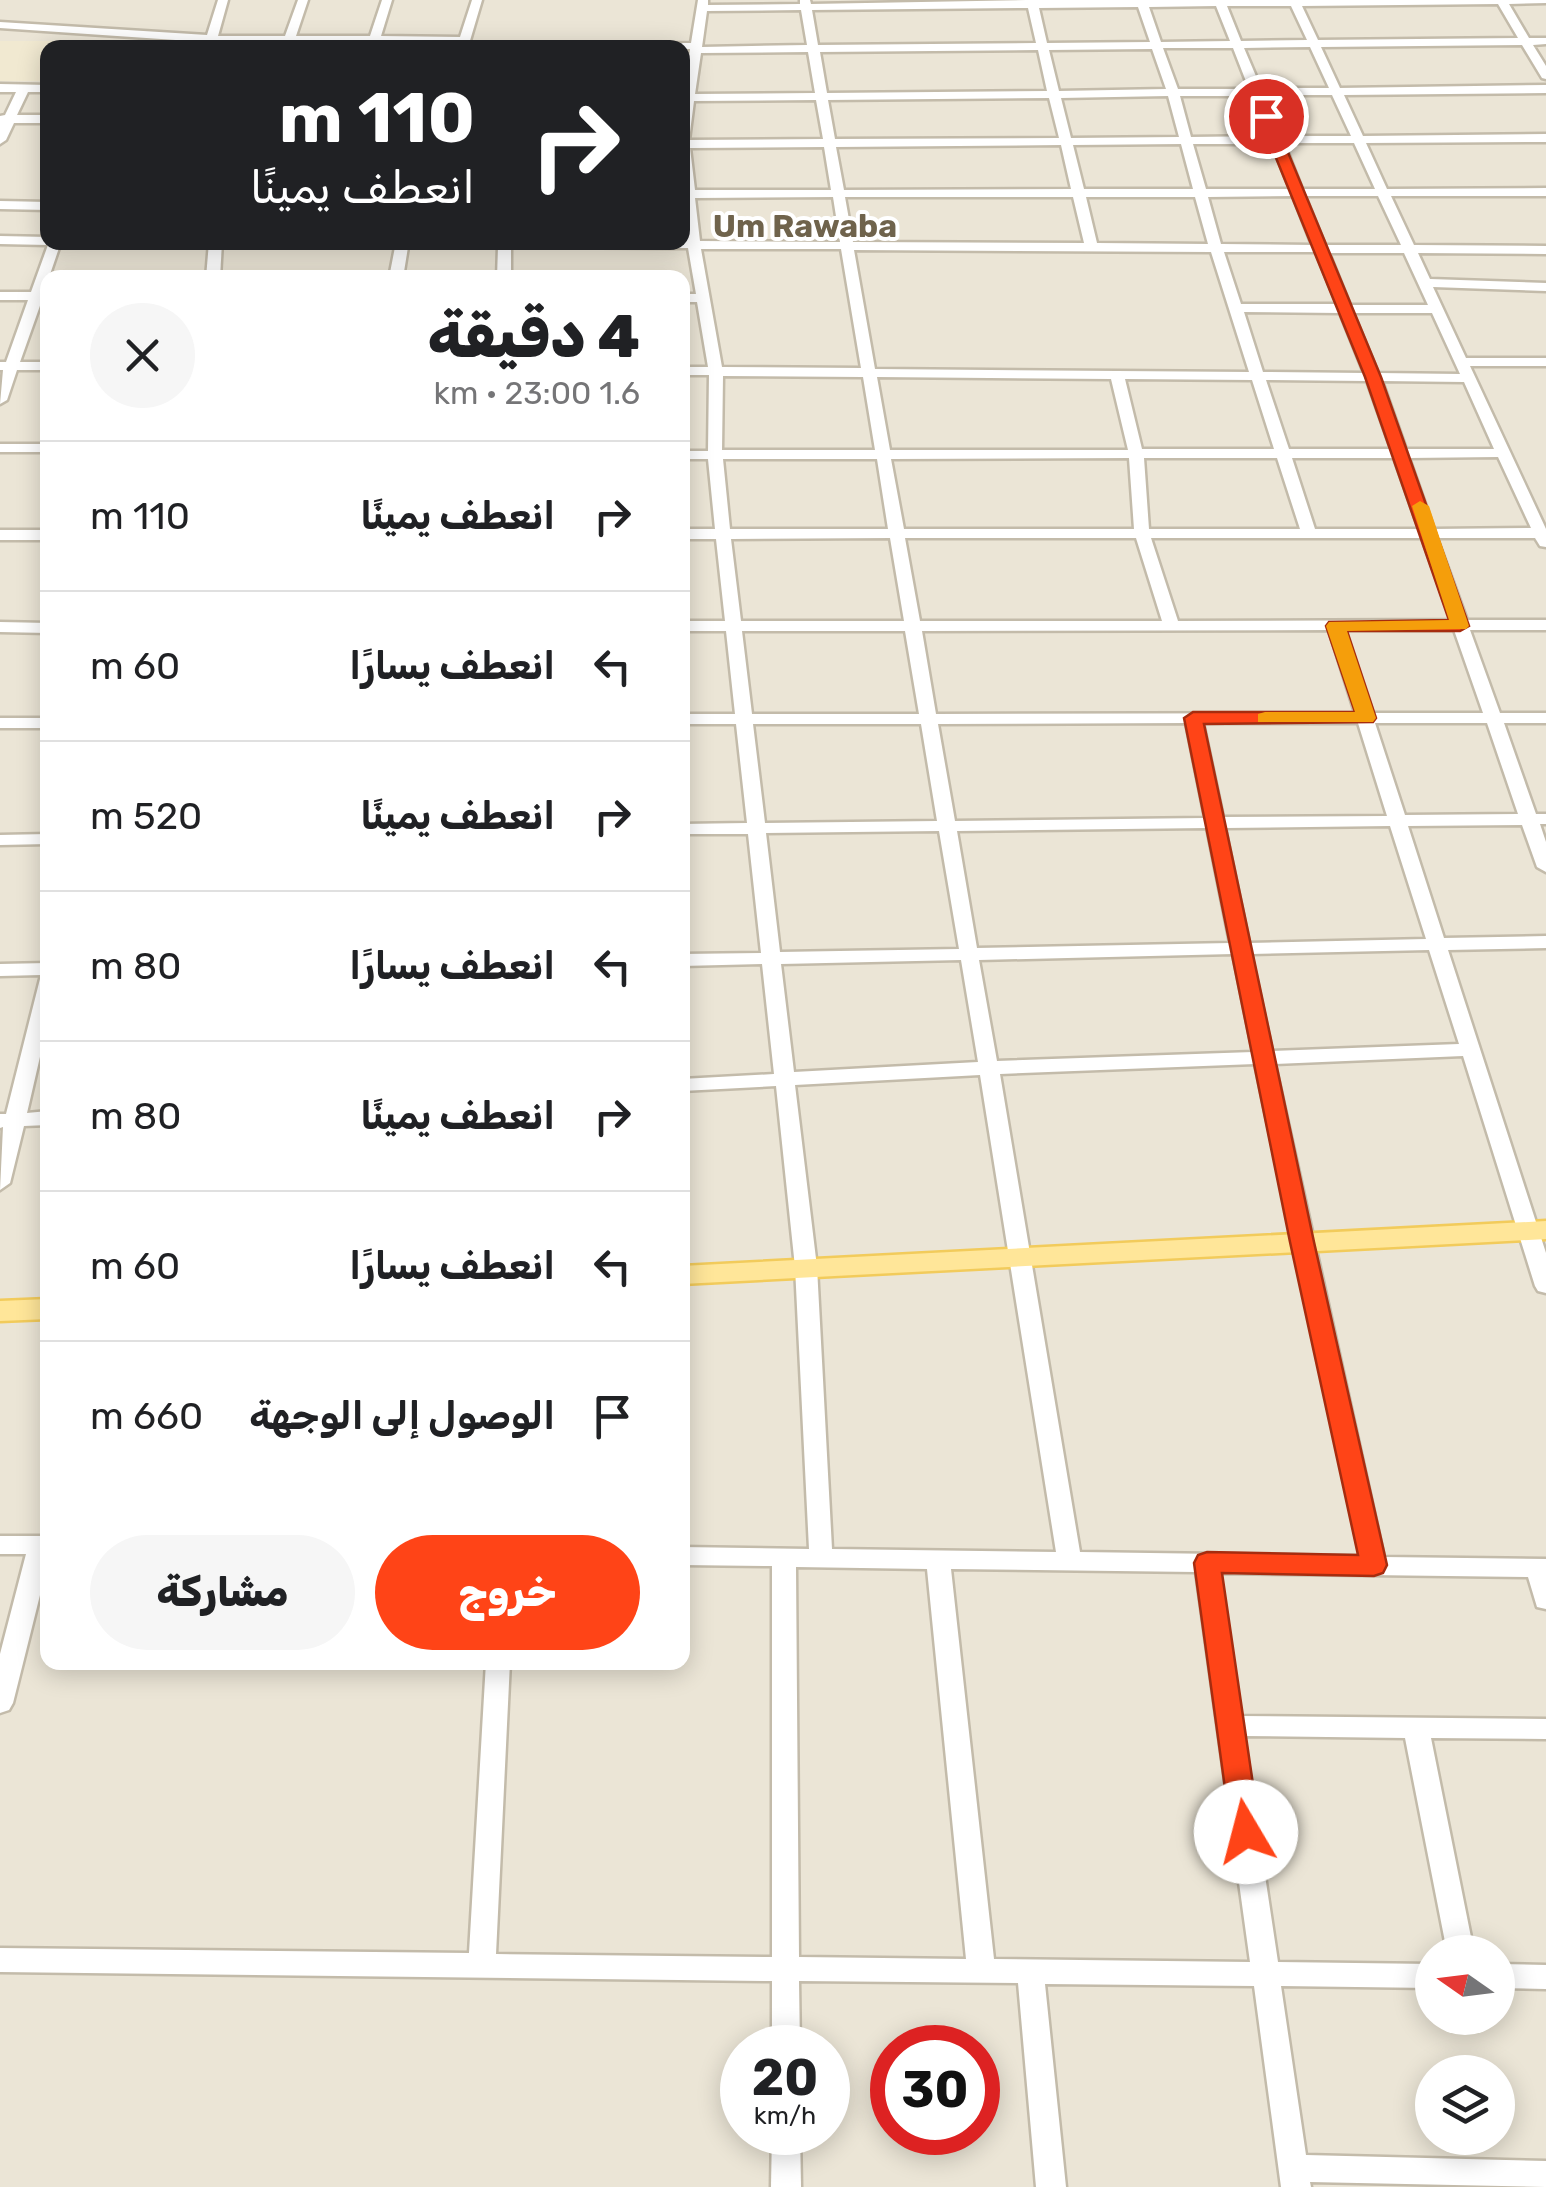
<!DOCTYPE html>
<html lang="ar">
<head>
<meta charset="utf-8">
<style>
  :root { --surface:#fff; --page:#f6f6f6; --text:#202124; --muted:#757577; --line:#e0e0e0; --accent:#ff4417 }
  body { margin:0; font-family:Rubik,"Noto Sans Arabic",sans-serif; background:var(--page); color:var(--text); direction:rtl; height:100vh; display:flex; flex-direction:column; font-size:38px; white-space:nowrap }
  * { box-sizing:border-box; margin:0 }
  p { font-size:32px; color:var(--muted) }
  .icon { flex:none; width:55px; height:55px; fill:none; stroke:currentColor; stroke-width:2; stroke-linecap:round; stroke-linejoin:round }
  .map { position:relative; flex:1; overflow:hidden; direction:ltr }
  .panel { position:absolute; left:40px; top:270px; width:650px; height:1400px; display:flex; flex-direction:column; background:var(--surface); border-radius:20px; box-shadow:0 5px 25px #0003; direction:rtl }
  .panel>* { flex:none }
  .hud { position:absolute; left:40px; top:40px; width:650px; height:210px; border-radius:20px; box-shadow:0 5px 25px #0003; direction:rtl; background:#202124; color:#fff; overflow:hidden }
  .needle { width:65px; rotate:284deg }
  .controls { position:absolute; left:1415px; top:1935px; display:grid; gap:20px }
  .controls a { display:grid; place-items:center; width:100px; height:100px; border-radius:50%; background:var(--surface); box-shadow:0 5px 25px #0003; font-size:50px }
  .speed { position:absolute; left:720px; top:2025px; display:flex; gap:20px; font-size:50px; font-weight:700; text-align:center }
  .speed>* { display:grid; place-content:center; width:130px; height:130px; border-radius:50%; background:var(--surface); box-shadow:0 5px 25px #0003; line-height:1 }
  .speed small { font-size:25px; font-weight:400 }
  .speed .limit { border:15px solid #d22; background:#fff; color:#111 }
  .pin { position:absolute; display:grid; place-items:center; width:85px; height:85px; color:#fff; margin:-42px; border:5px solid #fff; border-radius:50%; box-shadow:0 2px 10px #0007 }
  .me { position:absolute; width:110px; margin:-55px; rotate:352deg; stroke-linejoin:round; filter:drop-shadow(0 0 8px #0008) }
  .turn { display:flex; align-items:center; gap:35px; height:210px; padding:0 50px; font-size:45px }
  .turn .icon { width:130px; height:130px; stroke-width:2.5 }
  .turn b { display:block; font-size:70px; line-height:85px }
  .round { display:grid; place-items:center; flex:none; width:105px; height:105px; border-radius:52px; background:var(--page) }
  .head { display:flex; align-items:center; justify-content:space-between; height:170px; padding:0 50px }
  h1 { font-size:60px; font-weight:800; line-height:75px }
  .primary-button { display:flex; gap:20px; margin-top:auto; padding:20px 50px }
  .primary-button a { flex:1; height:115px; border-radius:60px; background:var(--accent); color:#fff; font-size:40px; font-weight:800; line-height:115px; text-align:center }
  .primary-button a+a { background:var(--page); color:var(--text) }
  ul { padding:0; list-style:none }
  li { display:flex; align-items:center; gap:30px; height:150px; padding:0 50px; border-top:2px solid var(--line) }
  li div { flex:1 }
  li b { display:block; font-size:38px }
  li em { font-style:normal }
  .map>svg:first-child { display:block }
</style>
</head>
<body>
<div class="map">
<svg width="1546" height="2187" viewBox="0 0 1546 2187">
  <rect width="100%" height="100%" fill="#f6f3e9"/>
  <!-- residential -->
  <path fill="#ebe5d6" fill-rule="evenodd" d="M0,0H1546V2187H0ZM48,48H682V242H48ZM48,278H682V1662H48ZM1432,1952H1498V2018H1432ZM742,2048H828V2132H742ZM892,2048H978V2132H892ZM1432,2072H1498V2138H1432Z"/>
  <!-- education -->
  <polygon fill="#f1e9d1" points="0,41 101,41 98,47 48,48 47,81 0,81"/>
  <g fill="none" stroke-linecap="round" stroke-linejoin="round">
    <!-- minor casing -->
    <g stroke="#c3bbaa" stroke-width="5">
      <g id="minor">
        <path d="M218,0H228L218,36H285L298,0H308L296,36H370L382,0H392L381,36L460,37L472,0H482L469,44L691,43L698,0H708V5L800,4V0H810L811,4L1026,0H1546V3L1509,4L1529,38H1546V44L1533,45L1546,66V79L1542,78L1522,45L1321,47L1340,88L1546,85V93L1344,95L1363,136L1546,134V142L1366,143L1387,189L1546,188V196H1391L1414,245L1546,246V254L1418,253L1430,279L1546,283V291L1433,287L1466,358H1546V366H1470L1546,529V547L1540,546L1535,538H1437L1467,620H1546V630H1470L1500,713H1546V723H1504L1536,814H1546V824H1540L1546,842V872L1537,867L1522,825L1408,826L1444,938L1546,936V948L1448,950L1546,1253V1293L1538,1291L1535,1286L1463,1056L1275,1064L1384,1557L1546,1559V1609L1537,1607L1528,1577L1220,1573L1241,1716L1546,1719V1739L1431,1738L1474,1952H1447L1405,1738L1244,1736L1278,1962L1432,1964V1988L1281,1986L1306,2155L1546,2161V2187L1310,2182L1311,2187H1281L1254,1986L1045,1984L1066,2187H1036L1018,1983L799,1981L800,2048H772V1981L0,1972V1948L469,1953L486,1662H510L496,1954L772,1957V1566L682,1565V1547L809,1549L795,1267L776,1086L682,1091V1079L774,1074L762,964L682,966V954L761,953L748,834H682V824L747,823L736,724H682V714H735L726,631H682V621H725L716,539H682V529H715L708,459H682V451H708L709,375H682V367H708L697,302H682V294H696L688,248L511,247V278H497L498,247H408L403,278H389L395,247L287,246L281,242L687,241C681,176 681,113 690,49L456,48L458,43H379L378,48H366L368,43H294L292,48H281L282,43L216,42L215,48H203L205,42L0,28V22L207,35ZM1498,4L1518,38L1318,40L1302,6ZM1216,6L1230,41L1161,42L1149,7ZM1227,6H1291L1307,40L1241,41ZM1138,7L1150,42L1047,43L1039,8ZM1028,8L1036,43L818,45L812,10ZM801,10L807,45L702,47L707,11ZM1310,47L1329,88H1261L1244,48ZM1163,48H1233L1249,89H1178ZM1152,49L1166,89L1059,91L1049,50ZM1038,50L1047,91L827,93L820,52ZM808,52L815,93L695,94L701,53ZM1264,95H1332L1351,136H1281ZM1168,96L1179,137L1071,138L1061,98ZM1180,96H1252L1269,136L1191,137ZM1049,98L1059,138L835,139L828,100ZM816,100L823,139L689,140L694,101ZM1284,143H1354L1375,189H1302ZM1181,144L1193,189H1084L1073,145ZM1193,144H1272L1290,189H1206ZM1061,145L1071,189L844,190L836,147ZM824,147L831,190H695L690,148ZM1293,196L1312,245L1221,244L1208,197ZM1305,196H1378L1401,245H1325ZM833,197L840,242L700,241L695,198ZM845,197H1073L1084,243L853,242ZM1086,197H1195L1208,244L1097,243ZM701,249H841L861,368L722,367ZM854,250L1211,252L1249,372L875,369ZM1224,252H1316L1337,304H1241ZM1329,253H1404L1428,305H1350ZM1244,312L1340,313L1364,373L1263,372ZM1353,313H1432L1460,374L1378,373ZM723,376L863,377L875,450H722ZM877,377L1111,379L1128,450H890ZM1125,379L1252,380L1274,449H1142ZM1266,380L1367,381L1391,449H1289ZM1382,381L1464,382L1494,449H1406ZM1498,457L1531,528L1434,529L1409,458ZM1129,458L1134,529H904L891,459ZM1144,458H1277L1300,529H1149ZM1292,458H1394L1419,529H1315ZM723,459H877L888,529H730ZM890,538L904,621H741L731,539ZM905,538H1136L1162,621H920ZM1151,538H1422L1451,620L1178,621ZM1329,630L1355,713L936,714L922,631ZM1345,630H1454L1483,713H1372ZM742,631H905L919,714H752ZM1186,723L1205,818L955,821L938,724ZM1203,723H1358L1387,816L1223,817ZM1375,723H1487L1518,814L1405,815ZM753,724H921L937,821L765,823ZM1390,826L1426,939L1249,943L1225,828ZM1207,828L1230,943L977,948L957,831ZM939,831L959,949L780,952L766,833ZM1429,950L1459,1044L1272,1051L1251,954ZM1233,954L1253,1052L997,1061L979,960ZM961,960L978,1062L794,1072L781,964ZM1255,1064L1360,1556L1080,1552L1000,1074ZM980,1075L1056,1552L832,1549L817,1267L795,1085ZM796,1567L927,1569L966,1959L799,1957ZM951,1569L1196,1572L1250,1962L994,1959Z"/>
        <polygon points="0,84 48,85 48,92 28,92 17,115 48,115 48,123 14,123 6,140 0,144 0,116 5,115 16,92 0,92"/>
        <polygon points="0,201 48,202 48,210 0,209"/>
        <polygon points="0,236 48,237 48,242 61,242 44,292 48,292 48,300 42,300 20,362 48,362 48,370 17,370 7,400 0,404 3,370 0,370 0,362 6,362 28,300 0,300 0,292 31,292 48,245 0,244"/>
        <polygon points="209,242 222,242 220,278 206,278"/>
        <rect x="0" y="444" width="48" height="8"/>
        <rect x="0" y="530" width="48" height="10"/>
        <polygon points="0,622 48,623 48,633 0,632"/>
        <rect x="0" y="718" width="48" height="10"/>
        <polygon points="48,834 48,844 0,845 0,835"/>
        <polygon points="48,963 48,1022 27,1113 48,1111 48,1125 24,1126 10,1183 0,1190 3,1127 0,1128 0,1114 6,1114 41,975 0,976 0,964"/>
        <polygon points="0,1536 48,1536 48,1563 13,1703 9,1710 0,1713 0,1654 26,1554 0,1554"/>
        <polygon points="1498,1964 1546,1965 1546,1989 1498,1988"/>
        <polygon points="772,2132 800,2132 801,2187 771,2187"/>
      </g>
    </g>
    <!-- major casing -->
    <g stroke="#f2cb5b" stroke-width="5">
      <g id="major">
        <polygon points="1546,1221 1546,1239 682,1284 682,1266"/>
        <polygon points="48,1299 48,1319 0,1321 0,1301"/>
      </g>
    </g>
    <!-- minor -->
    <use href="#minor" fill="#fff" fill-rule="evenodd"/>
    <!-- major -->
    <use href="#major" fill="#ffe699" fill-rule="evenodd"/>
  </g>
  <!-- route -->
  <polygon fill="#ff4417" stroke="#a62c0f" stroke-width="2.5" points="1266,112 1273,116 1381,377 1469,626 1460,631 1347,631 1376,718 1373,722 1204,724 1314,1242 1387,1565 1383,1573 1374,1576 1222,1573 1260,1832 1256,1841 1246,1844 1235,1841 1231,1832 1194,1563 1198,1555 1207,1552 1358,1555 1290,1242 1184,718 1193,712 1355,712 1326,626 1329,622 1449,620 1365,377 1259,116"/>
  <!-- slow -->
  <polygon fill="#f59e0b" points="1420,501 1429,506 1469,626 1466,629 1347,631 1376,718 1373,722 1258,722 1258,714 1265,712 1355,712 1326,626 1329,622 1449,620 1412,506"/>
  <g text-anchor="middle" stroke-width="8" stroke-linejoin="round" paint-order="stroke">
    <!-- far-quarter labels -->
    <g font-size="32" font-weight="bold" fill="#6f634c" stroke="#fff">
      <text x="805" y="237">Um Rawaba</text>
    </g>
  </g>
</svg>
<div class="controls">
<a><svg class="needle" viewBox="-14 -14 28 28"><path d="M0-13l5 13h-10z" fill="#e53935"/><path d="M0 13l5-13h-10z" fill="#757577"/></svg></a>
<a><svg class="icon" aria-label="layers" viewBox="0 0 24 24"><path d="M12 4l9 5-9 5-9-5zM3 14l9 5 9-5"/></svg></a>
</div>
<div class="speed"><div>20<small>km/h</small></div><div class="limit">30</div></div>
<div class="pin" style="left:1266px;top:116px;background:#d93025"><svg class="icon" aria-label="arrive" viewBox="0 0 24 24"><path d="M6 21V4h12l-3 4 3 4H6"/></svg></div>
<svg class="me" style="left:1246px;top:1832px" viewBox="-20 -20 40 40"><circle r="19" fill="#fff"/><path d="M0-13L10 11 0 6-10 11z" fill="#ff4417"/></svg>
<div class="hud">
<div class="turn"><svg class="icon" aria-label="right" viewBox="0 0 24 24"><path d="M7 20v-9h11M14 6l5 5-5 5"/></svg><div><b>110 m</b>انعطف يمينًا</div></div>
</div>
<section class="panel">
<div class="head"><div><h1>4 دقيقة</h1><p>1.6 km · 23:00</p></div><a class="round"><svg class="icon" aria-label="close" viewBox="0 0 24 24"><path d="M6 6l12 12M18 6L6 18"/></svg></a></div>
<ul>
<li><svg class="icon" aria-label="right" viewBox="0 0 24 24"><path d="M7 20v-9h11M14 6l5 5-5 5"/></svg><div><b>انعطف يمينًا</b></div><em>110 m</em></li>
<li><svg class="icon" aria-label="left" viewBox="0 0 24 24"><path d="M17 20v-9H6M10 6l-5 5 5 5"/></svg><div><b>انعطف يسارًا</b></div><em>60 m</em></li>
<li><svg class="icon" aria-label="right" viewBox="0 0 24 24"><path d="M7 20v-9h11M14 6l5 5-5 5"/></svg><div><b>انعطف يمينًا</b></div><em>520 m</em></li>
<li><svg class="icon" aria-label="left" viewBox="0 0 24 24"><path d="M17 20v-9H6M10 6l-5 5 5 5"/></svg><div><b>انعطف يسارًا</b></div><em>80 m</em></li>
<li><svg class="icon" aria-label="right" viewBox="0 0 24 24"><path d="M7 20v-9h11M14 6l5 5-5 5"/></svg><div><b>انعطف يمينًا</b></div><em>80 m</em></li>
<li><svg class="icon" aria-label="left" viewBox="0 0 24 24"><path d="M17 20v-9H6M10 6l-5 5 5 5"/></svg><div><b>انعطف يسارًا</b></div><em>60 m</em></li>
<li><svg class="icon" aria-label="arrive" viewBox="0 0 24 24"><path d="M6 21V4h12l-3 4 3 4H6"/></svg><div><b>الوصول إلى الوجهة</b></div><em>660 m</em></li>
</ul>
<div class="primary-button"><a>خروج</a><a>مشاركة</a></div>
</section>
</div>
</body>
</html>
